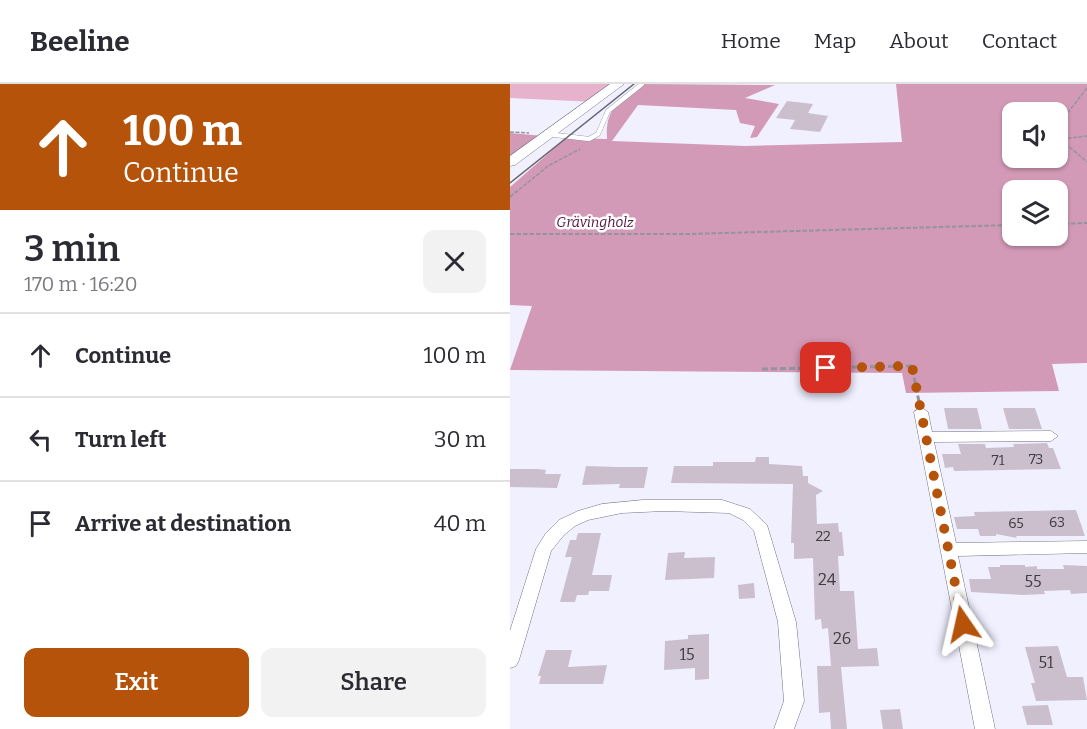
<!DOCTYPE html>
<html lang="en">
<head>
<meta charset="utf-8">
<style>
  :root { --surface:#fff; --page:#f2f2f3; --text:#2b2b33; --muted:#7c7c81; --line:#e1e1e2; --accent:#b45309 }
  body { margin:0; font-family:Bitter,serif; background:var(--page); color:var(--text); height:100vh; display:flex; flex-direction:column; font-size:22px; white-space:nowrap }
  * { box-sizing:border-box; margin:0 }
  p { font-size:20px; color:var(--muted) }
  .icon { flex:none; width:33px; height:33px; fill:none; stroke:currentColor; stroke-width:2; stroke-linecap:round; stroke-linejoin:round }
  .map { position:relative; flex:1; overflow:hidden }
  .drawer { display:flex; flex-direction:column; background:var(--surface); width:510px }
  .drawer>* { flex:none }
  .banner { background:#b45309; color:#fff; overflow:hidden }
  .buttons { position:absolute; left:492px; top:18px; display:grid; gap:12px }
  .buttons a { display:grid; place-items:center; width:66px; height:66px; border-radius:12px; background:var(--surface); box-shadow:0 2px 4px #0004; font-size:30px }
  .pin { position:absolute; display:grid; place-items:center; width:51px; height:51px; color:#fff; margin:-26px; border-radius:12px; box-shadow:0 3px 9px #0006 }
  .me { position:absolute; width:66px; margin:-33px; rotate:349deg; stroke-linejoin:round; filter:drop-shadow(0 0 4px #0008) }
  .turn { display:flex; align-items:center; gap:21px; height:126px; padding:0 24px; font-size:27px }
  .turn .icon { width:78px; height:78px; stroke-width:2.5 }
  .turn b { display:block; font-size:42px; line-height:51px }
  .round { display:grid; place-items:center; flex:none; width:63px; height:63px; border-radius:12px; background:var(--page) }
  .summary { display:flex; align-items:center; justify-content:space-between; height:102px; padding:0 24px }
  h1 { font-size:36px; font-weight:600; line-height:45px }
  .action { display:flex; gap:12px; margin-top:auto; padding:12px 24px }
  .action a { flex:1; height:69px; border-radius:12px; background:var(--accent); color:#fff; font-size:24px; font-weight:600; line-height:69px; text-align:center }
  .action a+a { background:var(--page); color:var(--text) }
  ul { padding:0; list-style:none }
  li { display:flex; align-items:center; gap:18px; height:84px; padding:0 24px; border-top:2px solid var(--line) }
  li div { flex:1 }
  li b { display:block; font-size:22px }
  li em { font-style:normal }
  header { display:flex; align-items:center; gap:36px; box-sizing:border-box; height:84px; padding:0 30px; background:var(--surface); border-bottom:2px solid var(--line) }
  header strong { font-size:28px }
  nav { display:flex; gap:33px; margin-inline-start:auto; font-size:21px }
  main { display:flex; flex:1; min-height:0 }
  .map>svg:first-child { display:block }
</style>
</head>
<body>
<header>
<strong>Beeline</strong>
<nav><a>Home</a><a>Map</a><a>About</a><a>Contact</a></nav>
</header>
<main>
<section class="drawer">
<div class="banner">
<div class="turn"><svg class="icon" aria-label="ahead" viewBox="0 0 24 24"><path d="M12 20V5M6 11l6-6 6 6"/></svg><div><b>100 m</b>Continue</div></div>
</div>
<div class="summary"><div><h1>3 min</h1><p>170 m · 16:20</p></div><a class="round"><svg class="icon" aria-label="close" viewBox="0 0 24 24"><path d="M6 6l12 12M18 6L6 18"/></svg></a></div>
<ul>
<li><svg class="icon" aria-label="ahead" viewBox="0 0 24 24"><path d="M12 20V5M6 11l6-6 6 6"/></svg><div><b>Continue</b></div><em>100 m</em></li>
<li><svg class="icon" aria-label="left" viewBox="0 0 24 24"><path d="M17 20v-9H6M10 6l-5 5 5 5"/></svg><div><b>Turn left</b></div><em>30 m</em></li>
<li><svg class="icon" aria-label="arrive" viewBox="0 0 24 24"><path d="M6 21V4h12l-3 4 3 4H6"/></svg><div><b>Arrive at destination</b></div><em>40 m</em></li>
</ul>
<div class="action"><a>Exit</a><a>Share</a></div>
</section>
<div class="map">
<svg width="577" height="645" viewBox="0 0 577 645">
  <rect width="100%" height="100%" fill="#f1f0ff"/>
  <!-- green -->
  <polygon fill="#e7b2cb" points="0,0 108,0 85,18 0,14"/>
  <!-- forest -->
  <g fill="#d39ab7" fill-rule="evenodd">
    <path d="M134,0L265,1L235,14L269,20L247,53L240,54L245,42L230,39L226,26L128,21L102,57L236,62L392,58L386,0H577V279L542,280L549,307L396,309L392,289L0,286L22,222L0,221V103L56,54L97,55C95,22 110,19 134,0ZM502,28H548V74H502ZM502,106H548V152H502Z"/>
    <polygon points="0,49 34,52 0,78"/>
  </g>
  <!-- building -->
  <g fill="#cbbfce">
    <polygon points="277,17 303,20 298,29 318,32 310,48 280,45 285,36 266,34"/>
    <polygon points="434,324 467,324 472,345 438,345"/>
    <polygon points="493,324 525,324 532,345 499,345"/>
    <polygon points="537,359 539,364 543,364 551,385 444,387 443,383 435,384 432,370 451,370 448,360 475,360 476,364 504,363 503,360"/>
    <polygon points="246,373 259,373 259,380 292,382 293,392 298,392 298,399 313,407 306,411 307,440 328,439 329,448 332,448 334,472 328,472 330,507 344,507 348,565 367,564 369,582 331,583 337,645 321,645 320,628 309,629 307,582 321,582 318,544 312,545 311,535 305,536 303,474 284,475 284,459 281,459 283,400 161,399 164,382 203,382 203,378 245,378"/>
    <polygon points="76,382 107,383 138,383 134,404 109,404 110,400 72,401"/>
    <polygon points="0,385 28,385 36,386 35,390 51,390 47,404 0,403"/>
    <polygon points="566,426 575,452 506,452 507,454 486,450 486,452 470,452 468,445 447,445 444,433 465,432 464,428"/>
    <polygon points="68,449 91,449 82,491 102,491 99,507 79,507 78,511 67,511 65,518 50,518 62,473 55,473 60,456 66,456"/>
    <polygon points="175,468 174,474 205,473 204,494 155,496 158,469"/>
    <polygon points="490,481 515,481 515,483 527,482 527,485 554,485 553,481 577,482 577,509 561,510 560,506 534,507 535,510 513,511 461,508 459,495 481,495 478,483 490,483"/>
    <polygon points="244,499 245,514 229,515 228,501"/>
    <polygon points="199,550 199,595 185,596 185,584 154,586 155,557 178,555 178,551"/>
    <polygon points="548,562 557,593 573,593 577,616 526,617 521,599 525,599 515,563"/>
    <polygon points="36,566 62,566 58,583 97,581 93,600 29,600 31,592 28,592"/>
    <polygon points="538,621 543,641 517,641 512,622"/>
    <polygon points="390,625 393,645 373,645 370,626"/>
  </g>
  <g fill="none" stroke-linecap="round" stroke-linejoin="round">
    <!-- lane casing -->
    <g stroke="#747282" stroke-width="5">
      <polyline id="lane" points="37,50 79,55 88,50 98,27 132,0"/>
    </g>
    <!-- street casing -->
    <g stroke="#747282" stroke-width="1">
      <g id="street">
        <polygon points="411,323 418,328 422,348 541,347 548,352 541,357 424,358 446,459 577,457 577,469 448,472 485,645 465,645 404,328"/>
        <polygon points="133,416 212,416 240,425 257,441 286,538 294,617 284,645 264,645 274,617 268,538 244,447 233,436 219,429 154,427 112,429 78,436 65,442 54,451 41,467 9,576 6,582 0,584 0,547 26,465 36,449 49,436 68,427 92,420"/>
      </g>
    </g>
    <!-- primary casing -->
    <g stroke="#747282" stroke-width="1">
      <polygon id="primary" points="100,0 114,0 5,81 0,82 0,72"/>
    </g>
    <!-- path-far2 -->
    <g stroke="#94939e" stroke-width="1.5" stroke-dasharray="4 1.5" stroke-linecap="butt">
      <polyline points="577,4 553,35 549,49 555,59 577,78"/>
      <polyline points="0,48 19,49"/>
      <polyline points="552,55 577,52"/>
      <polyline points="5,109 38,82 70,65"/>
    </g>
    <!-- path-far1 -->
    <g stroke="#94939e" stroke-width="2" stroke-dasharray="4.5 2" stroke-linecap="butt">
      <polyline points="0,113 7,107"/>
      <polyline points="548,140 577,139"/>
      <polyline points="0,150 178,150 502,141"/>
    </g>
    <!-- path -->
    <polyline stroke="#94939e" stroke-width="3" stroke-dasharray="6 3" stroke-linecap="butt" points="252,285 402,282 409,318"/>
    <!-- lane -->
    <use href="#lane" stroke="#fff" stroke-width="4.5"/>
    <!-- street -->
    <use href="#street" fill="#fff" fill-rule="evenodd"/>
    <!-- primary -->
    <use href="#primary" fill="#fff" fill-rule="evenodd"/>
    <!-- tram -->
    <polyline stroke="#66656e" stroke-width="1.5" points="0,99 124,0"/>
  </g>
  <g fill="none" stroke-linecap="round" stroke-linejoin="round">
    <!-- route -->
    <polyline stroke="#b45309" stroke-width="10" stroke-dasharray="0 18" points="316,284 402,282 453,540"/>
  </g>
  <g text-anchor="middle" stroke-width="5" stroke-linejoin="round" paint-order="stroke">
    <!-- far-park labels -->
    <g font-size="14" font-style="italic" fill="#56133b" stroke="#fff">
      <text x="85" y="143">Grävingholz</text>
    </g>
    <!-- number labels -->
    <g font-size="14" fill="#3f3b43">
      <text x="526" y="380">73</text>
      <text x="488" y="381">71</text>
      <text x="547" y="443">63</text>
      <text x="506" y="444">65</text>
      <text x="313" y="457">22</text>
    </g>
    <!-- near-number labels -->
    <g font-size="16" fill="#3f3b43">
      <text x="317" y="501">24</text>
      <text x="523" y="503">55</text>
      <text x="332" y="560">26</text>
      <text x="177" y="576">15</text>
      <text x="536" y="584">51</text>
    </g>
  </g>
</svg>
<div class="buttons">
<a><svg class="icon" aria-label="sound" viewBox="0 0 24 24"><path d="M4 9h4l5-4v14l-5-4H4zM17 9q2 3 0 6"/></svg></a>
<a><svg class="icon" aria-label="layers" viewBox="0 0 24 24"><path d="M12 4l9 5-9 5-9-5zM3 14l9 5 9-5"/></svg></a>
</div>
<div class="pin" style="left:316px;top:284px;background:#d93025"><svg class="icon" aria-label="arrive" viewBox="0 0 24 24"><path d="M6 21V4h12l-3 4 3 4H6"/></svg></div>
<svg class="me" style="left:453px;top:540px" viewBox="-20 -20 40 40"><path d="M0-17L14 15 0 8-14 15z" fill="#b45309" stroke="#fff" stroke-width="4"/></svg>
</div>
</main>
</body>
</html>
